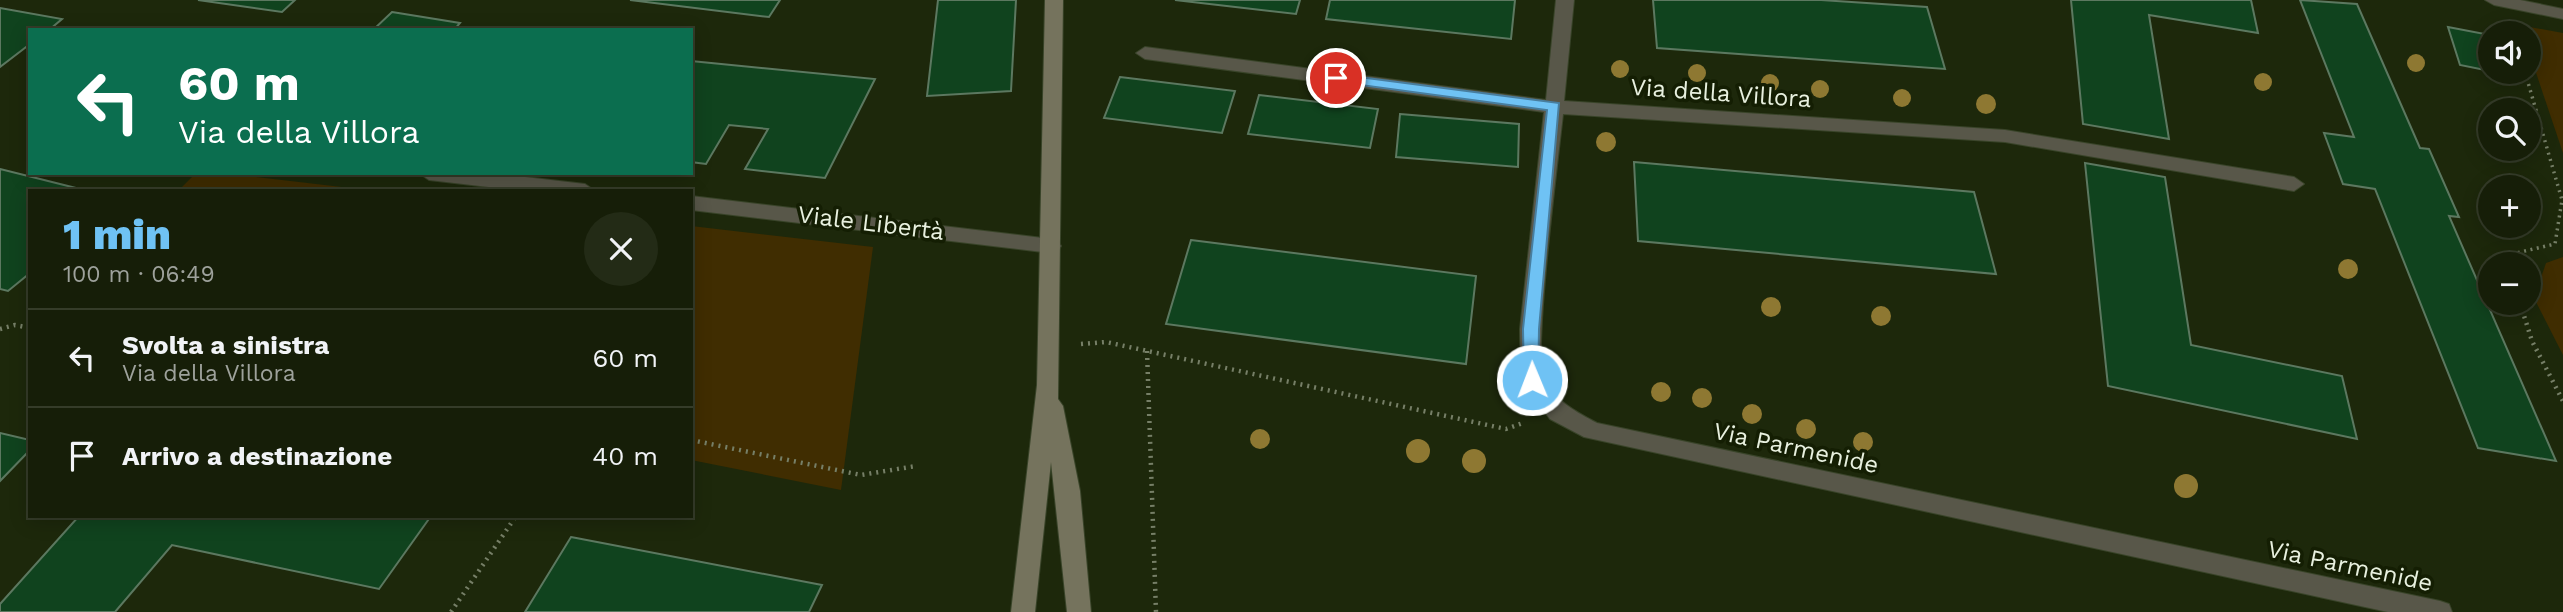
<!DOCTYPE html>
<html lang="it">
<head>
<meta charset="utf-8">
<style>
  :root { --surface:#161e08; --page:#232b16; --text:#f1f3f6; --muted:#9ea29c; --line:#353c29; --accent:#6fc2f4 }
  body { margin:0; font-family:"Work Sans",sans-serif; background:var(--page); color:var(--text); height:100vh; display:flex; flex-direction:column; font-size:26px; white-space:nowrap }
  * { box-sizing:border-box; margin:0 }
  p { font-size:23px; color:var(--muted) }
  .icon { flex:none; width:38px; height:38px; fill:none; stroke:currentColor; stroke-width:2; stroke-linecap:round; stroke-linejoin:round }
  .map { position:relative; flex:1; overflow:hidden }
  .side { position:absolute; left:28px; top:189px; width:665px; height:329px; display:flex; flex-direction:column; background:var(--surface); border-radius:0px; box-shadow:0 4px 18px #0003,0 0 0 2px var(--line) }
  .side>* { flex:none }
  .hud { position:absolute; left:28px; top:28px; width:665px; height:147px; border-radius:0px; box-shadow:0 4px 18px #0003,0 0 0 2px var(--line); background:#0b6e4f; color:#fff; overflow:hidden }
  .controls { position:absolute; left:2478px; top:21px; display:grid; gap:14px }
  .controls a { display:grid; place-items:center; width:63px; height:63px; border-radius:50%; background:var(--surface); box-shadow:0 4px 18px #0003,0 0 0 2px var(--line); font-size:35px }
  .pin { position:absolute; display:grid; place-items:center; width:60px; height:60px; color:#fff; margin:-30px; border:4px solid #fff; border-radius:50%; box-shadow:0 2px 7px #0007 }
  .me { position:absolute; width:77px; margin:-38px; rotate:359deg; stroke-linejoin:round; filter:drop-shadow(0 0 5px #0008) }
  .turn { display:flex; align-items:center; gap:24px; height:147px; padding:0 35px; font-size:32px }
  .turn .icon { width:91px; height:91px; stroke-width:2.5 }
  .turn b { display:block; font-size:49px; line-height:60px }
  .round { display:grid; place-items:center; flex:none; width:74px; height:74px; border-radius:37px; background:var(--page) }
  .summary { display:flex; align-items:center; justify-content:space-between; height:119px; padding:0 35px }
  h1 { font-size:42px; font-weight:800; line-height:52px; color:var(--accent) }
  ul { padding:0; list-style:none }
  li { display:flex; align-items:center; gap:21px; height:98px; padding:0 35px; border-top:2px solid var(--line) }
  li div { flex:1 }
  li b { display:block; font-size:26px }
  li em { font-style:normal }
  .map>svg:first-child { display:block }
</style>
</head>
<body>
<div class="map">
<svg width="2563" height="612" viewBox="0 0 2563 612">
  <rect width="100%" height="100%" fill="#1d280b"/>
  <!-- green -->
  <g fill="#402d01">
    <polygon points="2519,25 2563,33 2563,153 2529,52 2529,33 2522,33"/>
    <polygon points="196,173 221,173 376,191 178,191"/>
    <polygon points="691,226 873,247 841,490 691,460"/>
    <polygon points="2563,257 2563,355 2534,298 2546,263"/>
  </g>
  <!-- building -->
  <g fill="#10431e" stroke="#5c7860" stroke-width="2">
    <polygon points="198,0 295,0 282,12"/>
    <polygon points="630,0 780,0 769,17"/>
    <polygon points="938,0 1016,0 1011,91 927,96"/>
    <polygon points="1175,0 1300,0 1296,14"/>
    <polygon points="1330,0 1515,0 1511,39 1326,19"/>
    <polygon points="1653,0 1821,0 1927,7 1945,69 1657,48"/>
    <polygon points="2071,0 2251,0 2258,33 2149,15 2169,139 2083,124"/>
    <polygon points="2300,0 2357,4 2420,148 2429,149 2459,217 2449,216 2556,461 2478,448 2375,189 2343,184 2324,133 2354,137"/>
    <polygon points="0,8 62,19 49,30 30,30 30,44 0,67"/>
    <polygon points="392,12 460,23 454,30 373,30"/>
    <polygon points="2448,27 2490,35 2490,71 2460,65"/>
    <polygon points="691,61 875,79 825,178 745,169 768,129 729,125 706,164 691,162"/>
    <polygon points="1120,77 1235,91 1222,133 1104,118"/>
    <polygon points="1259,95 1378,109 1370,148 1248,134"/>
    <polygon points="1400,114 1519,124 1518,167 1396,157"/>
    <polygon points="1634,162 1974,192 1996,274 1638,241"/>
    <polygon points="2085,163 2165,177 2191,345 2342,376 2357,439 2108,386"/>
    <polygon points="0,169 88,191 30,191 30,273 8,291 0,289"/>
    <polygon points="1191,240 1476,276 1466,364 1166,324"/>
    <polygon points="0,433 30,440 30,450 0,481"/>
    <polygon points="79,516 431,516 379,589 172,545 115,612 0,612 0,604"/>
    <polygon points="571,537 822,585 809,612 525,612"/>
  </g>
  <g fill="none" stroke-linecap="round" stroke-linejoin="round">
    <!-- service casing -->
    <g stroke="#394429" stroke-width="2">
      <polygon id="service" points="2485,0 2520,0 2563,9 2563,19 2494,5"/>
    </g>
    <!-- minor casing -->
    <g stroke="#394429" stroke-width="2">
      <g id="minor">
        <path d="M1556,0H1574L1564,101L2005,130L2294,177L2304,184L2294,191L2005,142L1563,114C1559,153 1532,356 1544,380C1556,401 1576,412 1597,423L2440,601L2449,604L2452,612H2388L1584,437L1550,419L1521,380L1520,329L1544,112L1145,59L1136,53L1145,47L1546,100Z"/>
        <polygon points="419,173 490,173 585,184 595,191 524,191 429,180"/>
        <polygon points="691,196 1051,239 1058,241 1061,246 1058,251 1051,253 691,210"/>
      </g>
    </g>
    <!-- secondary casing -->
    <g stroke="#394429" stroke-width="2">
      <polygon id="secondary" points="1045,0 1063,0 1058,399 1063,406 1080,491 1091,612 1067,612 1051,462 1035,612 1011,612 1037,385"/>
    </g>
    <!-- path-far1 -->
    <polyline stroke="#767f67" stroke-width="3.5" stroke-dasharray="2 4.5" stroke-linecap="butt" points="2514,264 2516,253 2555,244 2562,200 2525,72"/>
    <!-- path -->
    <g stroke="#767f67" stroke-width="4.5" stroke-dasharray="2 5" stroke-linecap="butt">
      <polyline points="2520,303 2532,341 2563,401"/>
      <polyline points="0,329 15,325 30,328"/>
      <polyline points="1081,344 1106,342 1506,429 1523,423"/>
      <polyline points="1147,351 1156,612"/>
      <polyline points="691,440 861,475 916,466"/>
      <polyline points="451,612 516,516"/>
    </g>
    <!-- service -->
    <use href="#service" fill="#585749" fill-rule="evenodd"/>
    <!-- minor -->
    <use href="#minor" fill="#585749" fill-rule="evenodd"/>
    <!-- secondary -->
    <use href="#secondary" fill="#75735d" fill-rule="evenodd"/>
  </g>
  <!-- trees -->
  <g fill="#8e7832">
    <circle cx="2416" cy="63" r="9"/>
    <circle cx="1620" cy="69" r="9"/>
    <circle cx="1697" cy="73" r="9"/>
    <circle cx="2263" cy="82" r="9"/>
    <circle cx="1770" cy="83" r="9"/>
    <circle cx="1820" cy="89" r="9"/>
    <circle cx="1902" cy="98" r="9"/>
    <circle cx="1986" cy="104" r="10"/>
    <circle cx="1606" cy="142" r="10"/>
    <circle cx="2348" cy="269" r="10"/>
    <circle cx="1771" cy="307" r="10"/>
    <circle cx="1881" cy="316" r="10"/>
    <circle cx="1661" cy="392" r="10"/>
    <circle cx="1702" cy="398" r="10"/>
    <circle cx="1752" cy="414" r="10"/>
    <circle cx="1806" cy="429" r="10"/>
    <circle cx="1260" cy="439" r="10"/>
    <circle cx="1863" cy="442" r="10"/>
    <circle cx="1418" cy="451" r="12"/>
    <circle cx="1474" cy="461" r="12"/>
    <circle cx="2186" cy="486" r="12"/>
  </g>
  <!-- route -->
  <polygon fill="#6fc2f4" stroke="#487e9f" stroke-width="2" points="1336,74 1559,103 1539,329 1538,385 1532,386 1524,380 1523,329 1547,110 1331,81 1331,75"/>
  <g text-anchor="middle" stroke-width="7" stroke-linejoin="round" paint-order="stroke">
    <!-- street labels -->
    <g font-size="24" fill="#e8f0df" stroke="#141e03">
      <text transform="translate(1721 93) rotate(4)" y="8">Via della Villora</text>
      <text transform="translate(871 223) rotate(7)" y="8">Viale Libertà</text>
      <text transform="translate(1796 448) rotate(12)" y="8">Via Parmenide</text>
      <text transform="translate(2350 566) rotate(12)" y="8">Via Parmenide</text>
    </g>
  </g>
</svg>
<div class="controls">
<a><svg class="icon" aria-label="sound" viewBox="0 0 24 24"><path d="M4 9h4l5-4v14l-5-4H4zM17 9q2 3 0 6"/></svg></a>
<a><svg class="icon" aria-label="search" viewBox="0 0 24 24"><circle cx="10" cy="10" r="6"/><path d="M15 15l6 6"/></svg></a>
<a>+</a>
<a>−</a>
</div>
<div class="pin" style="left:1336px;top:78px;background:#d93025"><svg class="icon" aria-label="arrive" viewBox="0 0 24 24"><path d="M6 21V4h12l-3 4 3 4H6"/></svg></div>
<svg class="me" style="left:1532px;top:380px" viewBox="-20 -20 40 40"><circle r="17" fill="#6fc2f4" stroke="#fff" stroke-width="3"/><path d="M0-11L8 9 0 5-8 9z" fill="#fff"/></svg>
<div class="hud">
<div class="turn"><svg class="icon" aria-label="left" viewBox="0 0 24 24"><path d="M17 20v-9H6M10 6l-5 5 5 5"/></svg><div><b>60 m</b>Via della Villora</div></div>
</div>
<section class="side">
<div class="summary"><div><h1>1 min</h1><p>100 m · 06:49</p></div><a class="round"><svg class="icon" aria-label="close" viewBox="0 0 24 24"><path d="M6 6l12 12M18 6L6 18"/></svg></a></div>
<ul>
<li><svg class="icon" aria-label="left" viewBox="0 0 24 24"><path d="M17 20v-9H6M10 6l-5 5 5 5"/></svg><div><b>Svolta a sinistra</b><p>Via della Villora</p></div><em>60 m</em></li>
<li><svg class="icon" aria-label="arrive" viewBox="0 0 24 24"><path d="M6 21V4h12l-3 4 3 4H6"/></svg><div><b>Arrivo a destinazione</b></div><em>40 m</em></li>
</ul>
</section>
</div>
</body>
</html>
